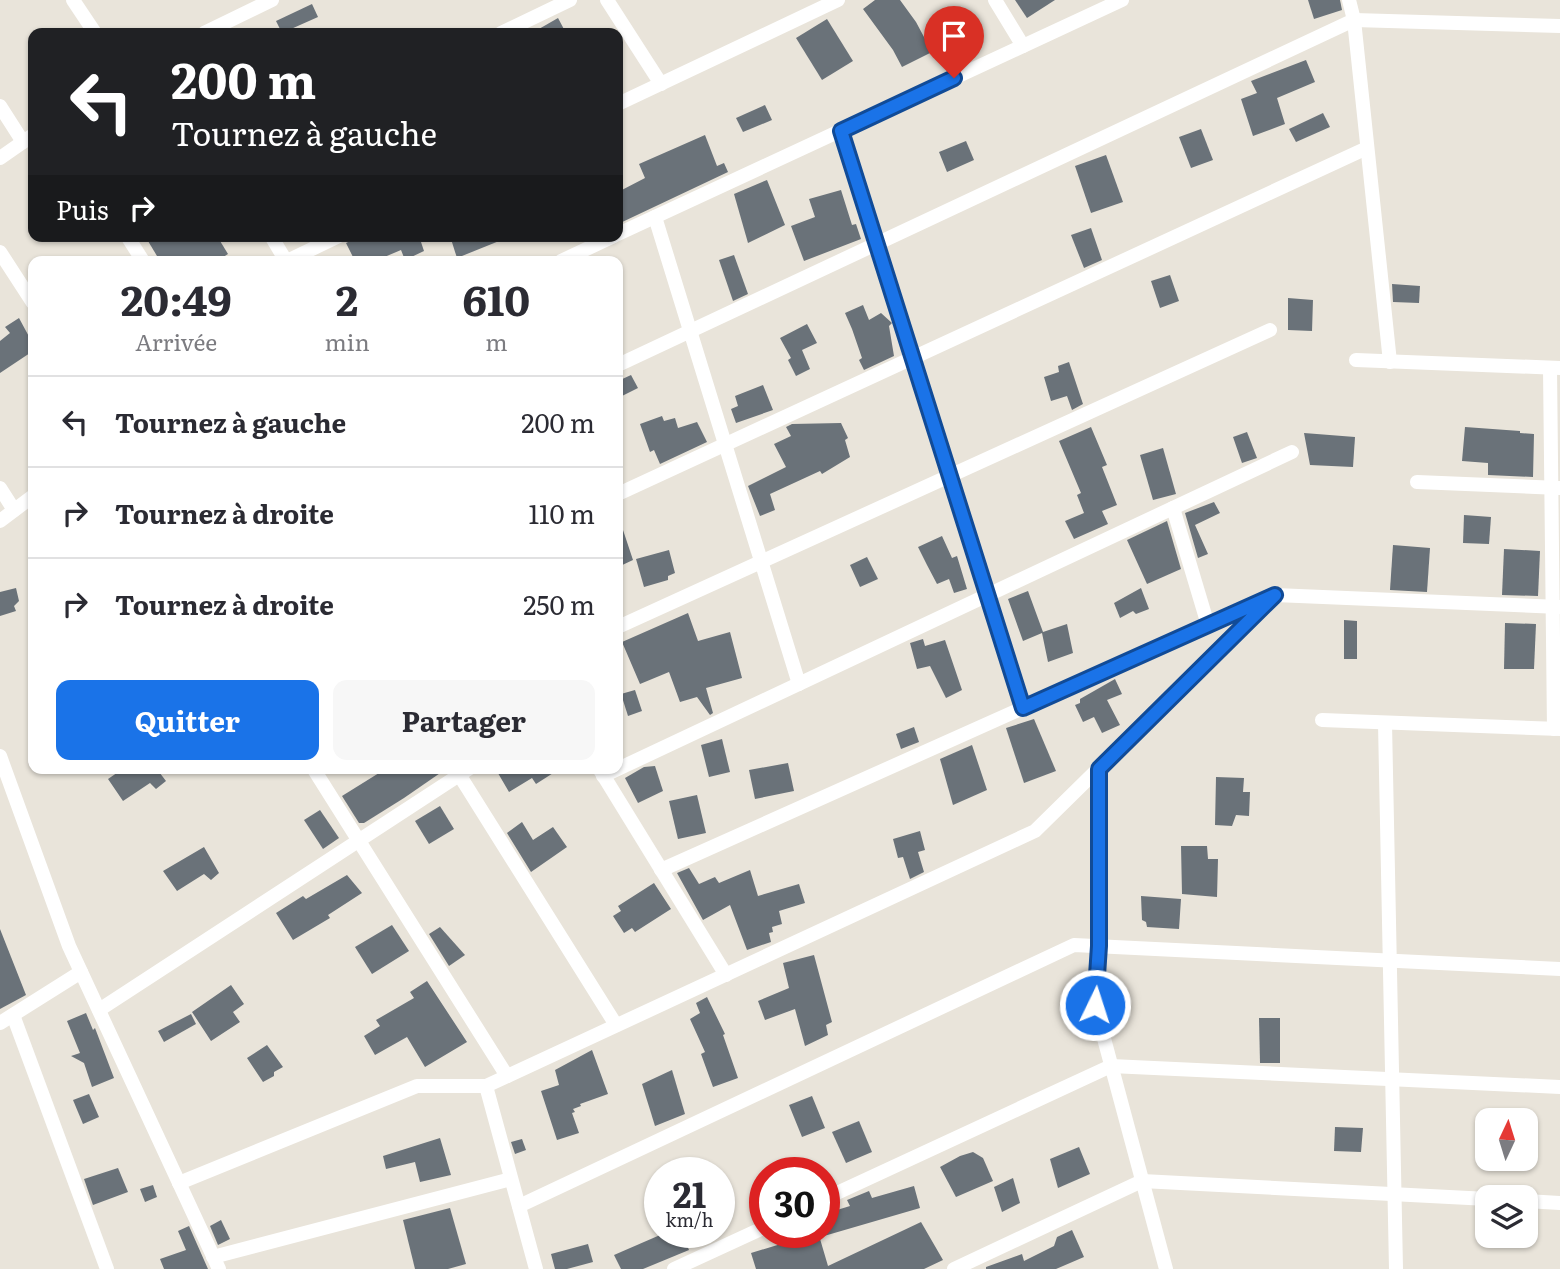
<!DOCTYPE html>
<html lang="fr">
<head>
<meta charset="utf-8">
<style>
  :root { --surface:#fff; --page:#f7f7f7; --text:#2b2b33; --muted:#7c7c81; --line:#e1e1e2; --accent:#1a73e8 }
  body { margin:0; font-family:Literata,serif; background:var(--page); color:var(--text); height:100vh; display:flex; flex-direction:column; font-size:26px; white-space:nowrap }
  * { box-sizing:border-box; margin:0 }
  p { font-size:23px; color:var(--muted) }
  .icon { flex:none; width:38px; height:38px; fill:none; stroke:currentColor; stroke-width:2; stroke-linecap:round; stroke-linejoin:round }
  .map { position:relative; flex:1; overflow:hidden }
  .panel { position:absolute; left:28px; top:256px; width:595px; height:518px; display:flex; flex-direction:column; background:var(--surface); border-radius:14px; box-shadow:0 2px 5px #0004 }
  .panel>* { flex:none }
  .banner { position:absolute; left:28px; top:28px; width:595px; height:214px; border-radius:14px; box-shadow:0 2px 5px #0004; background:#202124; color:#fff; overflow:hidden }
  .needle { width:46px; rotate:4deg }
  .buttons { position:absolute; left:1475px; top:1108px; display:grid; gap:14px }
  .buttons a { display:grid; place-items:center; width:63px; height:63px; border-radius:14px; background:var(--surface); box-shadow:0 2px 5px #0004; font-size:35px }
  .speed { position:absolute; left:644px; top:1157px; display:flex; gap:14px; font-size:35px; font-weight:700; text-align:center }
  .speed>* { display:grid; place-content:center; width:91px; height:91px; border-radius:50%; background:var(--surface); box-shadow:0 2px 5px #0004; line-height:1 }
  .speed small { font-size:18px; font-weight:400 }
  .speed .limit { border:10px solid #d22; background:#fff; color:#111 }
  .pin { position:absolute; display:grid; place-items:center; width:60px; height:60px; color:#fff; margin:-72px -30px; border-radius:50% 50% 50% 0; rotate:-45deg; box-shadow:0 0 7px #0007 }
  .pin .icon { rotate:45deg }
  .me { position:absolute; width:77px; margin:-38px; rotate:4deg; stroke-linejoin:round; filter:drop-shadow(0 0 5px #0008) }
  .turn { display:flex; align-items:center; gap:24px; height:147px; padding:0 28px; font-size:32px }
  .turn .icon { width:91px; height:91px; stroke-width:2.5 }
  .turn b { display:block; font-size:49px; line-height:60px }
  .then { display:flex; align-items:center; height:66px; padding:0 28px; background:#0003; gap:14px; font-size:26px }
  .eta { display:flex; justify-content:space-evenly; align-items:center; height:119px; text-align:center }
  .eta b { font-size:42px; font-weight:700; line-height:49px }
  .primary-button { display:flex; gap:14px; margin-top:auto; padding:14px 28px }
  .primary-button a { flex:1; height:80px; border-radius:14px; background:var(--accent); color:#fff; font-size:28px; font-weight:700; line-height:80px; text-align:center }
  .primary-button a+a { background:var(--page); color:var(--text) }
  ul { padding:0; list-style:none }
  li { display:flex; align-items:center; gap:21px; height:91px; padding:0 28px; border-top:2px solid var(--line) }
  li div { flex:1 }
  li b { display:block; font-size:26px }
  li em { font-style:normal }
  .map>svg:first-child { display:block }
</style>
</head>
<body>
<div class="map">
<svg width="1560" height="1269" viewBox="0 0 1560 1269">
  <rect width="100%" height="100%" fill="#e9e4da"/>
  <!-- building -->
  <g fill="#6a7279">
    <polygon points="875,0 900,0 916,22 932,52 902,67 893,50 863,9"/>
    <polygon points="1015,0 1055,0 1027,18"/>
    <polygon points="1308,0 1340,0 1342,10 1314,19"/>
    <polygon points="312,4 318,17 282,33 276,21"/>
    <polygon points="558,18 566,33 532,33"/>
    <polygon points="827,19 853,61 822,80 796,38"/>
    <polygon points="1306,60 1315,82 1277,98 1285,124 1253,136 1241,99 1257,93 1251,81"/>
    <polygon points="765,105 772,120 743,132 736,118"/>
    <polygon points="1323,113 1330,127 1296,142 1289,129"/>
    <polygon points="1201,129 1213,160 1191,168 1179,137"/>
    <polygon points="705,135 717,166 724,163 728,172 618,224 618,192 645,178 639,164"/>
    <polygon points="966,141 974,160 947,172 939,152"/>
    <polygon points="1106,155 1123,202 1091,213 1075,166"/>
    <polygon points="767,180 785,225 748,243 734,194"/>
    <polygon points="841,190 852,225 856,224 861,239 804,261 791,226 815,217 809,199"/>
    <polygon points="1091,228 1102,260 1084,268 1071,235"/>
    <polygon points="145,236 217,236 228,254 217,261 160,261"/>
    <polygon points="361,236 434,236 434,237 421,242 424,251 405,260 401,250 375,261 355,261 346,243"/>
    <polygon points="450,236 509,236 509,237 457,258"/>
    <polygon points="734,255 748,294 733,301 719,260"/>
    <polygon points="1170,275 1179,301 1160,308 1151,281"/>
    <polygon points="1392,284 1420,286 1419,303 1393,302"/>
    <polygon points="1288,298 1313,300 1312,331 1288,330"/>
    <polygon points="863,305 869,320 881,313 892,323 889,326 894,356 864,370 859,360 862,358 852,329 845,313"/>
    <polygon points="19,318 33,344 33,351 0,373 0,341 10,333 5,327"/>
    <polygon points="807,324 817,343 802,350 810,369 796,376 788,360 791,358 780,338"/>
    <polygon points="1069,362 1083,404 1072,410 1067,396 1051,401 1044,377 1059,372 1058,366"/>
    <polygon points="631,375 638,388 618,398 618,381"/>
    <polygon points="763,385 773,410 736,423 731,409 738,406 735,396"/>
    <polygon points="662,416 664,421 675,418 678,428 697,422 707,442 660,464 654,450 650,452 640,424"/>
    <polygon points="841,423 848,438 845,440 850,457 822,474 820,471 770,494 775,510 760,516 748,486 786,467 774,444 791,436 786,427 792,424"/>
    <polygon points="1091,427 1107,465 1102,467 1117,505 1102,511 1108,524 1074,539 1065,521 1084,513 1077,495 1081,493 1059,441"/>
    <polygon points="1465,427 1520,431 1520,433 1534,434 1533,477 1488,475 1488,463 1462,461"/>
    <polygon points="1247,432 1257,458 1242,463 1233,437"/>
    <polygon points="1304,433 1355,437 1353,467 1310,465"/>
    <polygon points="1163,448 1176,494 1153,500 1140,455"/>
    <polygon points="1214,502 1220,513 1195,525 1208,554 1198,558 1185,513"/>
    <polygon points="1464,515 1491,517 1489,544 1463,543"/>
    <polygon points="618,521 620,521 633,560 618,567"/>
    <polygon points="1167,521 1181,569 1147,584 1127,540"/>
    <polygon points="942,536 952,558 957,556 967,589 954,593 949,579 937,584 927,565 918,547"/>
    <polygon points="1393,545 1430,548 1427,592 1390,590"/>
    <polygon points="1504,549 1540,551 1538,596 1502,595"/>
    <polygon points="669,550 675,573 668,576 668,580 644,587 636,559"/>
    <polygon points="867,557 878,579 860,587 850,565"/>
    <polygon points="16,588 19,601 14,606 16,611 0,616 0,592"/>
    <polygon points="1141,588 1149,609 1136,614 1133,611 1120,618 1114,603"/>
    <polygon points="1028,591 1043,632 1067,624 1073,653 1048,662 1042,633 1023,641 1008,599"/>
    <polygon points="688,613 698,641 730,632 742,678 706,688 713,713 710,715 697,697 680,702 669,672 640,684 622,642"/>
    <polygon points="1344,620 1357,621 1357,659 1344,659"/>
    <polygon points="1505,623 1536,624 1534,669 1504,669"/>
    <polygon points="923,639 925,646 945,640 962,690 946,698 930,666 917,669 910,643"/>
    <polygon points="1115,679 1122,694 1107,700 1120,725 1102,733 1094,717 1083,722 1075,705 1080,703 1080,699"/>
    <polygon points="635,690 642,711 628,716 621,694"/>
    <polygon points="1034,719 1056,771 1024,783 1006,728"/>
    <polygon points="914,727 919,742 901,749 896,734"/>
    <polygon points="722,739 730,772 709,777 701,745"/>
    <polygon points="972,745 987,790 953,805 940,759"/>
    <polygon points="788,763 794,791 755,799 749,770"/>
    <polygon points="655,766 663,791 638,803 625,778 644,767"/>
    <polygon points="124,768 156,768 166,781 156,789 150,783 123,801 108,779"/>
    <polygon points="387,768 446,769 404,798 364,823 359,823 342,796"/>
    <polygon points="495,768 561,768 536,784 532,778 509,792"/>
    <polygon points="1216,777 1244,778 1243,792 1250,792 1249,816 1236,815 1232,826 1215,825"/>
    <polygon points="697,795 706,833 678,839 669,801"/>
    <polygon points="440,806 454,829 429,844 415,821"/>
    <polygon points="320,810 339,838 323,849 304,820"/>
    <polygon points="522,822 533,840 553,827 567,847 531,872 507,833"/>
    <polygon points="920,831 925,850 918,852 924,872 910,879 903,857 898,858 893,839"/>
    <polygon points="1181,846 1207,846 1208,859 1218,859 1217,897 1182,894"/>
    <polygon points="204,847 219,873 211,880 204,874 177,891 163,871"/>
    <polygon points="689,868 699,884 715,877 719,883 750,870 758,896 799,884 805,903 779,911 782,924 772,927 773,932 769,933 771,942 747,950 730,905 703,920 677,873"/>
    <polygon points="347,875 362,893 328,915 330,918 293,940 276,913 303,896 306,899"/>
    <polygon points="654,883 671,909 635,932 632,928 624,933 613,916 621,911 618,906"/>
    <polygon points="1141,896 1181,899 1179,929 1147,927 1146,922 1142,920"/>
    <polygon points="392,925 409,951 372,974 355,947"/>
    <polygon points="440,927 465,955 449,966 429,934"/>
    <polygon points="0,929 26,995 0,1009"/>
    <polygon points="814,955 832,1022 826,1025 828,1035 805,1046 795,1009 765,1020 758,1001 789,988 783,963"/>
    <polygon points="427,981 467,1042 425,1067 407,1037 375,1055 364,1036 380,1026 376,1020 414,998 410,992"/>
    <polygon points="231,985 244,1004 233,1012 240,1022 211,1041 192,1012"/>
    <polygon points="707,997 725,1034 723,1035 738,1078 713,1087 701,1054 705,1052 690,1019 700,1013 696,1003"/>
    <polygon points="86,1013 93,1030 95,1028 114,1078 92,1087 84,1063 71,1056 80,1053 67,1021"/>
    <polygon points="191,1014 196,1024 164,1042 158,1031"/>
    <polygon points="1259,1018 1280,1018 1280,1063 1260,1063"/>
    <polygon points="267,1045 283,1067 274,1072 274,1076 263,1082 247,1058"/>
    <polygon points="592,1050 608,1094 580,1104 581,1106 573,1109 575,1112 572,1113 579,1133 557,1140 541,1091 559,1085 555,1070"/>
    <polygon points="672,1070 685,1114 655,1126 642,1084"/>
    <polygon points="89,1094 99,1117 83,1124 73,1100"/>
    <polygon points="812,1096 825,1128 802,1137 789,1105"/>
    <polygon points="859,1121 872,1152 846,1163 832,1132"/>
    <polygon points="1335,1127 1363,1128 1361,1152 1334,1151"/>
    <polygon points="440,1138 451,1175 420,1182 415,1162 386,1169 383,1156"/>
    <polygon points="522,1139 526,1150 515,1154 511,1142"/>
    <polygon points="1079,1147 1090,1174 1058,1188 1050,1159"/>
    <polygon points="973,1152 983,1158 993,1181 956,1197 940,1167 960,1156"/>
    <polygon points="118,1168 128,1192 93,1205 84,1179"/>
    <polygon points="1013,1178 1020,1203 1002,1212 994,1187"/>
    <polygon points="153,1185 157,1197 145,1202 140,1189"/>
    <polygon points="914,1186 920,1208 824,1236 824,1214 850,1206 847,1200 869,1191 872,1198"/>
    <polygon points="450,1208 466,1264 448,1269 415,1269 403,1220"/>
    <polygon points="221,1220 230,1239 218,1245 210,1226"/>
    <polygon points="921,1222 943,1260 924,1269 756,1269 751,1253 784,1243 784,1241 804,1232 818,1232 828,1266"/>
    <polygon points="189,1226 208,1269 164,1269 160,1259 186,1250 178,1231"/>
    <polygon points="1072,1230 1084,1257 1056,1269 986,1269 986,1267 1022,1254 1024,1261 1054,1246 1057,1237"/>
    <polygon points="667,1232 681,1232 689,1250 643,1269 621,1269 614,1255"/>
    <polygon points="588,1244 593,1262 567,1269 555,1269 551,1254"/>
  </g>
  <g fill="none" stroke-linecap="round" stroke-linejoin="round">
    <!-- minor -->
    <g stroke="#fff" stroke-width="14">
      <polyline points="73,0 95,33"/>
      <polyline points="607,0 661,84"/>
      <polyline points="995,0 1023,46"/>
      <polyline points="1349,0 1354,20 1390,362"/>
      <polyline points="204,33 272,0"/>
      <polyline points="501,33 570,0"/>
      <polyline points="618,104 838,0"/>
      <polyline points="0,106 23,142"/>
      <polyline points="841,131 1023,708"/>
      <polyline points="0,158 33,135"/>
      <polyline points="655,217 799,684"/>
      <polyline points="618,234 1122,0"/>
      <polyline points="127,236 143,261"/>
      <polyline points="271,236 286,261"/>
      <polyline points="0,252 33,303"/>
      <polyline points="287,261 339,236"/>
      <polyline points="561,261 614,236"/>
      <polyline points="1356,360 1560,368"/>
      <polyline points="618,365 1354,20 1560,26"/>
      <polyline points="1550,368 1554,729"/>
      <polyline points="1417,482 1559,488"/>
      <polyline points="0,488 14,510"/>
      <polyline points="618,494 1367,148"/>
      <polyline points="1173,508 1208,625"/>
      <polyline points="0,521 33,496"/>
      <polyline points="618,627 1270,330"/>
      <polyline points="1322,720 1560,729"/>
      <polyline points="1385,723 1396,1269"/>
      <polyline points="0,756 69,946 219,1269"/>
      <polyline points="313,768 507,1076"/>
      <polyline points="455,768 616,1025"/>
      <polyline points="1099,769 1099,946 1095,1005 1166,1269"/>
      <polyline points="600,770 726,975"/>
      <polyline points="603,776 1292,452"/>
      <polyline points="661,870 1275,595 1560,607"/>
      <polyline points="99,1010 470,768"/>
      <polyline points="13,1015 107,1269"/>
      <polyline points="0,1023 81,972"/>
      <polyline points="486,1086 536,1269"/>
      <polyline points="179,1183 417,1086 486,1086 1035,831 1275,595"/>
      <polyline points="824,1199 1111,1066 1560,1087"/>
      <polyline points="1526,1201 1560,1203"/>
      <polyline points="519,1206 1074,945 1560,969"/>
      <polyline points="213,1257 511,1179"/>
      <polyline points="674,1269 765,1227"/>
      <polyline points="954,1269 1142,1181 1488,1199"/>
    </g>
  </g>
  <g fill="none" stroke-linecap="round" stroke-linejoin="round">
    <!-- route casing -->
    <g stroke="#114b97" stroke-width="18">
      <polyline id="route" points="954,78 841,131 1023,708 1275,595 1099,769 1099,946 1095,1005"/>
    </g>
    <!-- route -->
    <use href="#route" stroke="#1a73e8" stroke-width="12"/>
  </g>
</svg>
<div class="buttons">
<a><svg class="needle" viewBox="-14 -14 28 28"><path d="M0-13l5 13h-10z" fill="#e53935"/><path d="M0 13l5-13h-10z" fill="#7c7c81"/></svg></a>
<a><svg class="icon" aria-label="layers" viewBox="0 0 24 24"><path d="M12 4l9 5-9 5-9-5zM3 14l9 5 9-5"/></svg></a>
</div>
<div class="speed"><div>21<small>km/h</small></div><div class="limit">30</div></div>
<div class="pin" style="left:954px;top:78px;background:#d93025"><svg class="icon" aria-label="arrive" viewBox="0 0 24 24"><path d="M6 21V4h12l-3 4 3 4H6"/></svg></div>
<svg class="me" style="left:1095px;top:1005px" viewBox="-20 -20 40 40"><circle r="17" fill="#1a73e8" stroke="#fff" stroke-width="3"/><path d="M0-11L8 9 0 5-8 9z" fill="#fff"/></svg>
<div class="banner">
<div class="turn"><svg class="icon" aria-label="left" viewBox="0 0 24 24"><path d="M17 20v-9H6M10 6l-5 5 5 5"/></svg><div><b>200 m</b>Tournez à gauche</div></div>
<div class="then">Puis<svg class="icon" aria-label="right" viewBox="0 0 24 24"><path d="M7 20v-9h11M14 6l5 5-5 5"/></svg></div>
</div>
<section class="panel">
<div class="eta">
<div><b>20:49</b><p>Arrivée</p></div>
<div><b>2</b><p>min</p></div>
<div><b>610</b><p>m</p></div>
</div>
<ul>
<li><svg class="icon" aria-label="left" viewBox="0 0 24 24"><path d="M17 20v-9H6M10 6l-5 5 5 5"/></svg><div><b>Tournez à gauche</b></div><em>200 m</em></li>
<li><svg class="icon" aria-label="right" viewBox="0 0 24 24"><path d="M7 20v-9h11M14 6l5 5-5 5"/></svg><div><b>Tournez à droite</b></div><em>110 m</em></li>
<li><svg class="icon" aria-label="right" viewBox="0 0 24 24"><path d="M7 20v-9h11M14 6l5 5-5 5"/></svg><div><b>Tournez à droite</b></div><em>250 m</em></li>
</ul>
<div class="primary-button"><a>Quitter</a><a>Partager</a></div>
</section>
</div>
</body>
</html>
